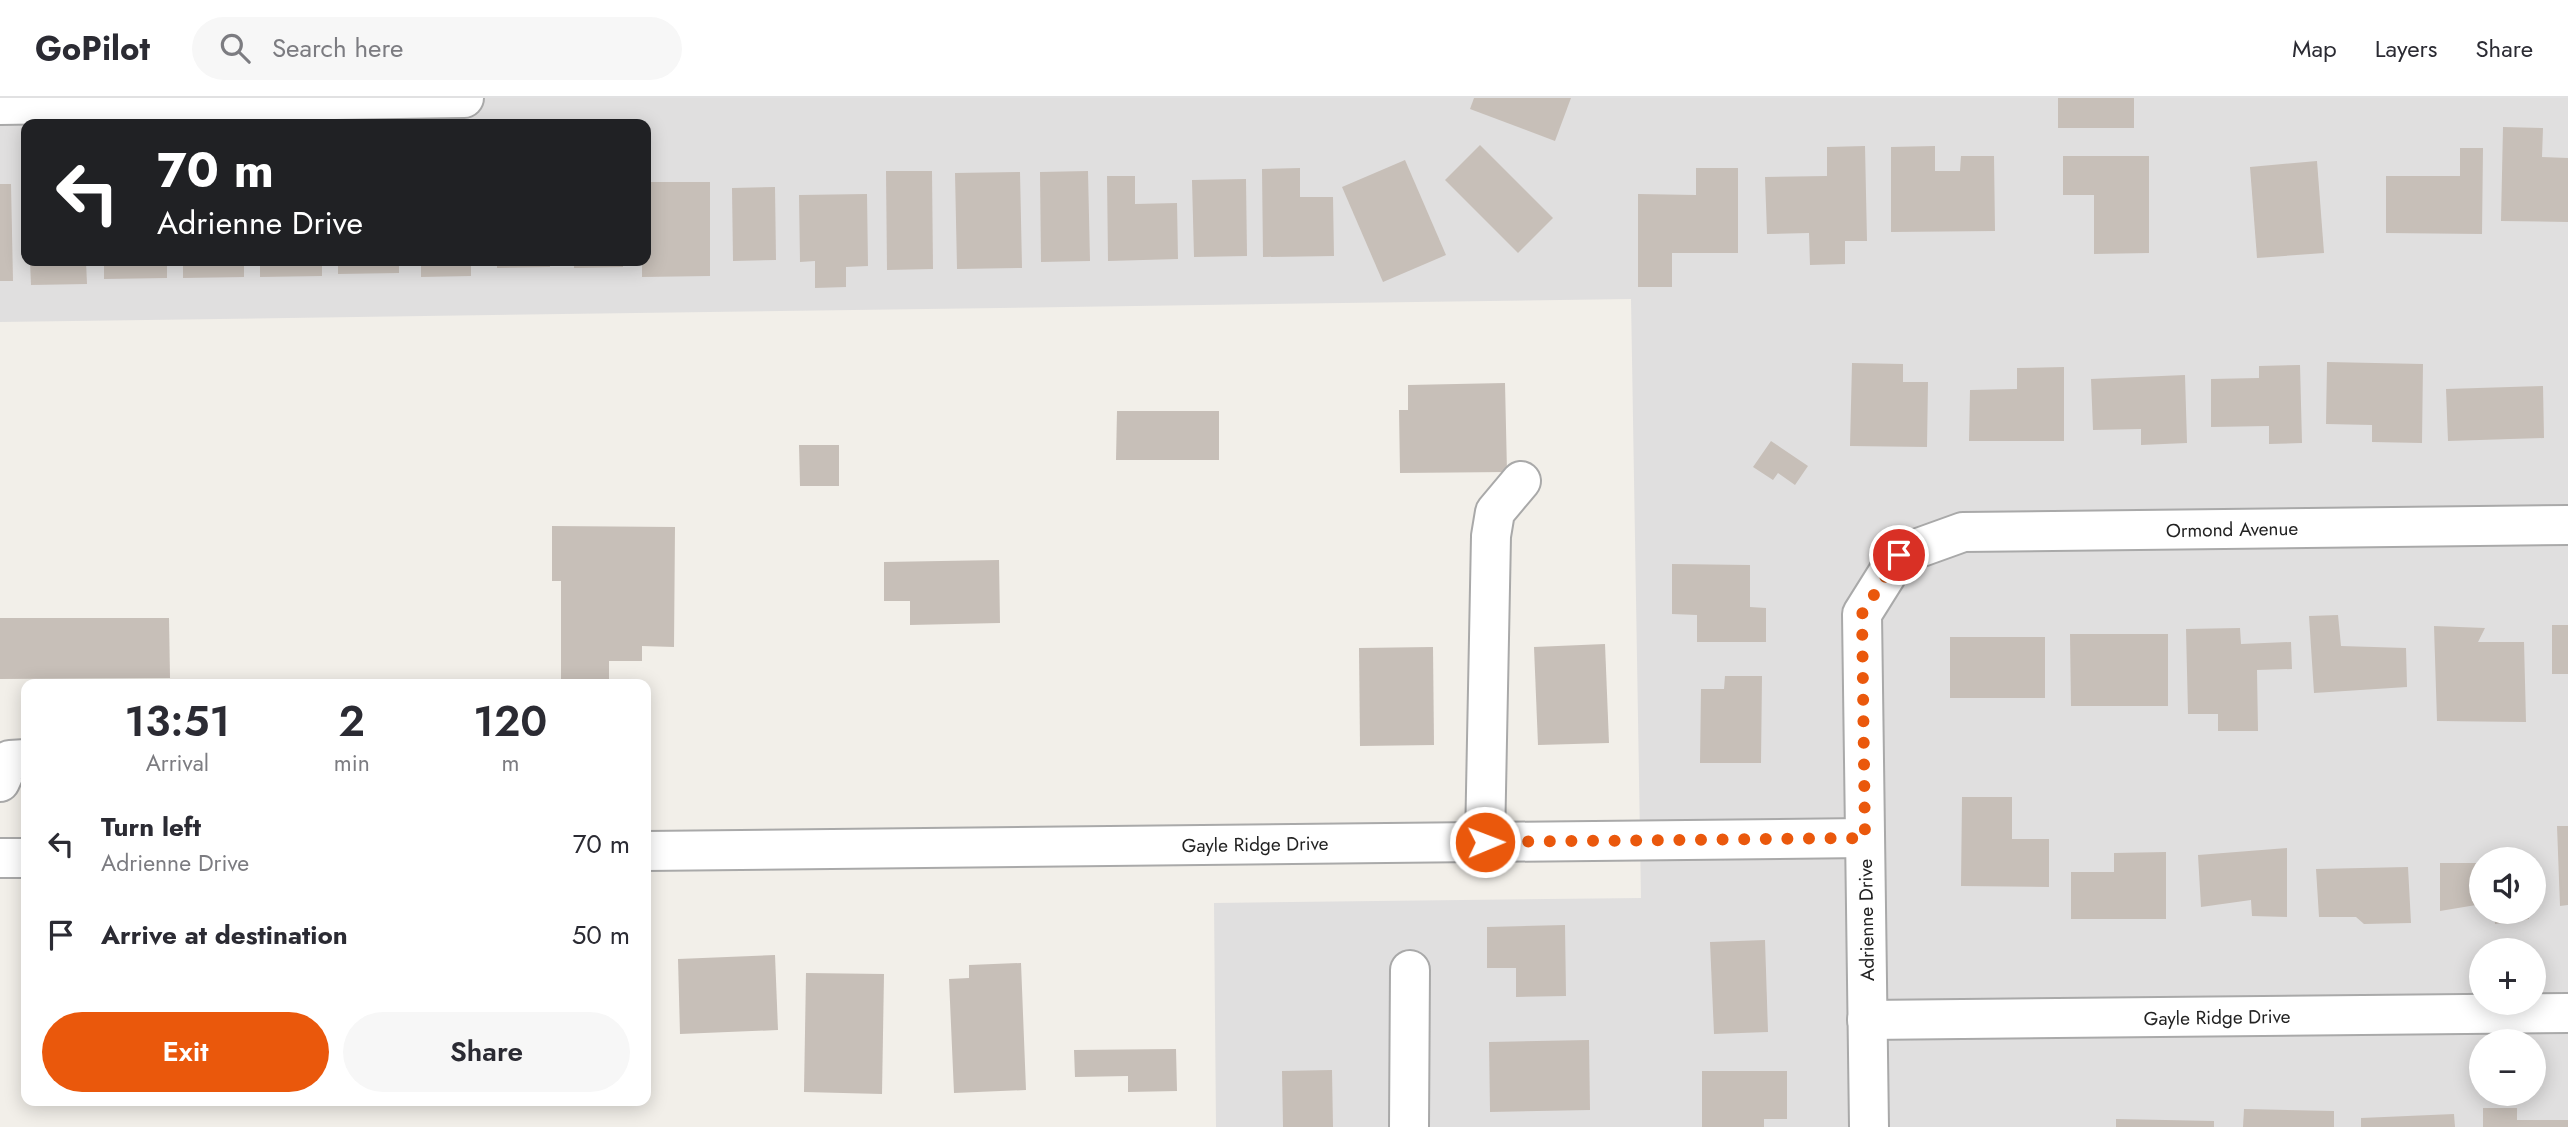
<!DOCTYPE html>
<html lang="en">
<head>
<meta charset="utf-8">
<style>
  :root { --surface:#fff; --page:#f7f7f7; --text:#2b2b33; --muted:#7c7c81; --line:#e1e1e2; --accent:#ea580c }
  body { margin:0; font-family:Jost,sans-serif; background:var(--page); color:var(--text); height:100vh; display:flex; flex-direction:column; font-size:26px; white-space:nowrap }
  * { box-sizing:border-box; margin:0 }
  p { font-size:23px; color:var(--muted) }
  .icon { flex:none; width:38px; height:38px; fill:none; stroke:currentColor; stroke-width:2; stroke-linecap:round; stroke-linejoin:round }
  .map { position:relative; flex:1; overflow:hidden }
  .panel { position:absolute; left:21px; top:581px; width:630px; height:427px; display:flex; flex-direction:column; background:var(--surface); border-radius:14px; box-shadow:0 4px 18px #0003 }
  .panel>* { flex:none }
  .hud { position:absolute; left:21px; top:21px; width:630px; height:147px; border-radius:14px; box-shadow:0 4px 18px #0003; background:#202124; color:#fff; overflow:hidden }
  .buttons { position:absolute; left:2469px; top:749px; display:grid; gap:14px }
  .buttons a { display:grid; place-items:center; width:77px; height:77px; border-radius:50%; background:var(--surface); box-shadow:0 4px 18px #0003; font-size:35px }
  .pin { position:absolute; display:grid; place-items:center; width:60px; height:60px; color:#fff; margin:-30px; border:4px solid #fff; border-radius:50%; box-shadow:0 2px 7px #0007 }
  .me { position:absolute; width:77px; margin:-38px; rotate:89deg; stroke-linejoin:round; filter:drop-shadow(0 0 5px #0008) }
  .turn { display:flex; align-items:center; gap:24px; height:147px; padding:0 21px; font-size:32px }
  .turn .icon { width:91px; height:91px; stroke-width:2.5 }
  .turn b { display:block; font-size:49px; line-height:60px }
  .eta { display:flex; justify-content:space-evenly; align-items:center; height:119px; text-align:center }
  .eta b { font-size:42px; font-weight:600; line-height:49px }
  .button { display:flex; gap:14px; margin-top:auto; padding:14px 21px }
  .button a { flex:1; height:80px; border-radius:42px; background:var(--accent); color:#fff; font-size:28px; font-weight:600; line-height:80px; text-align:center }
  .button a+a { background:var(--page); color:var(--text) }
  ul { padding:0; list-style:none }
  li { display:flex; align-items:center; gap:21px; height:91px; padding:0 21px }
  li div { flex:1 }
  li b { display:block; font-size:26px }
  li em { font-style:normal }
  header { display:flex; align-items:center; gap:42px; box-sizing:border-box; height:98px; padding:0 35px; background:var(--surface); border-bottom:2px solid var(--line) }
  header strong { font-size:33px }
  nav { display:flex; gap:38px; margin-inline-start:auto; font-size:24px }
  .search { width:490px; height:63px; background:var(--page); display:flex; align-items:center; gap:18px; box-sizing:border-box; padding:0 24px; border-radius:38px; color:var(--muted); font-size:26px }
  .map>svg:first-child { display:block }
</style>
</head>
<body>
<header>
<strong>GoPilot</strong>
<div class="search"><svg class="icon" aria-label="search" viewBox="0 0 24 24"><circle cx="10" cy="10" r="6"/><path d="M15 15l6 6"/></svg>Search here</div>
<nav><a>Map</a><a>Layers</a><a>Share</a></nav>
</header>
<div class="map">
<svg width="2568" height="1029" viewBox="0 0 2568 1029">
  <rect width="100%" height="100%" fill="#f2efe9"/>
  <!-- residential -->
  <path fill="#e0dfdf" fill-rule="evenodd" d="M0,0H2568V1029H1216L1214,805L1641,800L1631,201L0,224ZM26,26H646V163H26ZM2482,761H2534V814H2482ZM2482,852H2534V905H2482ZM2482,943H2534V996H2482Z"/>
  <!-- building -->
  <g fill="#c7bfb8">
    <polygon points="1474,0 1571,0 1555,43 1470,11"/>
    <rect x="2058" y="0" width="76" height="30"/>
    <polygon points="2503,29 2543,30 2542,59 2568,60 2568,124 2501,123"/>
    <polygon points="1480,47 1553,120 1518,155 1445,82"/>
    <polygon points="1865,48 1867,143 1845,143 1845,166 1810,167 1809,135 1767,136 1765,79 1827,78 1827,49"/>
    <polygon points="1935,48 1935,73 1960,73 1961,58 1994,58 1995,133 1891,134 1891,49"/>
    <polygon points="2460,50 2483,50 2482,136 2386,135 2386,78 2460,78"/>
    <polygon points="2063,58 2149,58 2149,155 2094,156 2094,97 2063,97"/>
    <polygon points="1405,62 1446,157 1383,184 1342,89"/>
    <polygon points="2317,63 2324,155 2257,160 2250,69"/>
    <polygon points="1300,70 1300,99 1333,99 1334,158 1263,159 1262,71"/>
    <polygon points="1696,70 1738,70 1738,155 1672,155 1672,189 1638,189 1638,96 1696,97"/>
    <polygon points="886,73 932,73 933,171 887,172"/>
    <polygon points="1088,73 1090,163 1041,164 1040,74"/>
    <polygon points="1020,74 1022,170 957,171 955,75"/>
    <polygon points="1107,78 1135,78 1135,106 1177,105 1178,161 1108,163"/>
    <polygon points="1246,81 1247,158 1194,159 1192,82"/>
    <polygon points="646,84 710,84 710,178 642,179 642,163 646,163"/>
    <polygon points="0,86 11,86 13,183 0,183"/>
    <polygon points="775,89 776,162 733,163 732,90"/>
    <polygon points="867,96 868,168 846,169 846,189 815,190 815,163 800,164 799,97"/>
    <polygon points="30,163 86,163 87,186 31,187"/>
    <polygon points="104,163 167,163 167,180 104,181"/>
    <polygon points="183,163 244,163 244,179 183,180"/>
    <polygon points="260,163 322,163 322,178 260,179"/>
    <polygon points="338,163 399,163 399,175 338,176"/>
    <polygon points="421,163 471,163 471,178 421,179"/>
    <polygon points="497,163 550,163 550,169 497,170"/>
    <polygon points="574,163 623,163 623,169 574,170"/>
    <polygon points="2327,264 2423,266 2422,345 2372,344 2372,327 2326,326"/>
    <polygon points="1852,265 1903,266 1903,284 1928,284 1927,349 1850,348"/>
    <polygon points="2300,267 2302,345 2269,346 2269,328 2211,329 2211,281 2259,280 2259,268"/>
    <polygon points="2064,269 2064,343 1969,343 1970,292 2017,291 2017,270"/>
    <polygon points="2185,277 2187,345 2141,347 2141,331 2093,332 2091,281"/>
    <polygon points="1505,285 1507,374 1400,375 1399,312 1408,312 1408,287"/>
    <polygon points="2543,288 2544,340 2448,343 2446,291"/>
    <polygon points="1117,313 1219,313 1219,362 1116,362"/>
    <polygon points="1771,343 1808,368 1795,387 1778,375 1773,382 1753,369"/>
    <polygon points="799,347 839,347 839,388 800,388"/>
    <polygon points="552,428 675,429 674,549 642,548 642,563 609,563 609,586 561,586 561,483 552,483"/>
    <polygon points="999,462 1000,525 910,527 910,503 884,503 884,464"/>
    <polygon points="1672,466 1750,467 1750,509 1766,510 1766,544 1697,544 1697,517 1672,516"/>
    <polygon points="2338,517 2341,548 2406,550 2407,589 2314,595 2309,518"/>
    <polygon points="0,520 169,520 170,580 0,581"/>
    <rect x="2552" y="527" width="16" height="49"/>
    <polygon points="2434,528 2485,530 2478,544 2524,544 2526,624 2437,623"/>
    <polygon points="2240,530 2241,546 2291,544 2292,571 2257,572 2258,633 2218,633 2218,616 2188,616 2186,531"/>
    <polygon points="2070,536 2168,536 2168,608 2071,608"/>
    <rect x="1950" y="539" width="95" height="61"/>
    <polygon points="1605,546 1609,645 1538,647 1534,549"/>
    <polygon points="1433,549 1434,647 1360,648 1359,550"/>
    <polygon points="1725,578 1762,578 1761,665 1700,665 1701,591 1724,591"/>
    <polygon points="1962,699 2012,699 2012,741 2049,741 2049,789 1961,788"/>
    <polygon points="2557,728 2568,728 2568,807 2560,808"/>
    <polygon points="2287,750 2287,819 2252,818 2251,802 2201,809 2198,757"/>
    <polygon points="2166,754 2166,821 2071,821 2071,774 2114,774 2114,755"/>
    <polygon points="2440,765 2482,765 2482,806 2440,813"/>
    <polygon points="2408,769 2411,825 2364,826 2356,819 2319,819 2316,771"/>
    <polygon points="2494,814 2529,814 2529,821 2495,826"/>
    <polygon points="1565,827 1566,898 1516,899 1516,870 1487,870 1487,829"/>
    <polygon points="1765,842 1768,934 1714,936 1710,844"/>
    <polygon points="775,857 778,932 680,936 678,861"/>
    <polygon points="1021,865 1026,992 954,995 949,881 969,880 969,867"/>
    <polygon points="806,875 884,876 882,996 804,994"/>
    <polygon points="1589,942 1590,1012 1490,1014 1489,944"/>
    <polygon points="1176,951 1177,993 1128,994 1128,978 1075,979 1074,952"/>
    <polygon points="1332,972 1333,1029 1283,1029 1282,973"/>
    <polygon points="1702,973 1787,973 1787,1021 1764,1021 1764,1029 1702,1029"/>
    <polygon points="2483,1010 2517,1010 2517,1022 2568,1022 2568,1029 2483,1029"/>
    <polygon points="2244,1011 2334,1013 2334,1029 2243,1029"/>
    <polygon points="2454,1016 2455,1029 2361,1029 2361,1020"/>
    <polygon points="2116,1021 2214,1023 2214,1029 2116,1029"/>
  </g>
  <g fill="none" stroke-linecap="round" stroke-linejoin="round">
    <!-- minor casing -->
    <g stroke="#a9a9a9" stroke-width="42">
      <g id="minor">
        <polyline points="0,7 464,0"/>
        <polyline points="0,684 10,662 26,661"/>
        <polyline points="1485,744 1491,438 1495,414 1521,383"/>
        <polyline points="646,753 1865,740"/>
        <polyline points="0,760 26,760"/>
        <polyline points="1867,922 2568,915"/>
        <polyline points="1409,1029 1410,872"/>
        <polyline points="1869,1029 1862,516 1899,457 1963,434 2568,427"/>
      </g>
    </g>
    <!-- minor -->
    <use href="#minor" stroke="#fff" stroke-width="38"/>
  </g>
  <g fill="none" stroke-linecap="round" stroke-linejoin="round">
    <!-- route -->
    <polyline stroke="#ea580c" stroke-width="12" stroke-dasharray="0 21.6" points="1485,744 1865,740 1862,516 1899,457"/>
  </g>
  <g text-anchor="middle" stroke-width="5" stroke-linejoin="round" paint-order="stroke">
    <!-- street labels -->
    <g font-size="19" fill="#222" stroke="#fff">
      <text transform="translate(2232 431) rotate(-1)" y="7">Ormond Avenue</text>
      <text transform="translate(1255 746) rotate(-1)" y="7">Gayle Ridge Drive</text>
      <text transform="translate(1866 822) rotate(-91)" y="7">Adrienne Drive</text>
      <text transform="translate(2217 919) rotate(-1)" y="7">Gayle Ridge Drive</text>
    </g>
  </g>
</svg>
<div class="buttons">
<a><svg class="icon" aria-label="sound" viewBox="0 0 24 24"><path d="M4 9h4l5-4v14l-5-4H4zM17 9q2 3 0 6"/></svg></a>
<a>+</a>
<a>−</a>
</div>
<div class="pin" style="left:1899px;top:457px;background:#d93025"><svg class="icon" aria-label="arrive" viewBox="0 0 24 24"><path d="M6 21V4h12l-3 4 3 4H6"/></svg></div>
<svg class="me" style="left:1485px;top:744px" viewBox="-20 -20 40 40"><circle r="17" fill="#ea580c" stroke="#fff" stroke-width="3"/><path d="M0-11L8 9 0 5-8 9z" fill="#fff"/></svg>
<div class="hud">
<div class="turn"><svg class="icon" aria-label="left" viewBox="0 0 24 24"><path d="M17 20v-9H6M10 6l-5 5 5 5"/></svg><div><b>70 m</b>Adrienne Drive</div></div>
</div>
<section class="panel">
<div class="eta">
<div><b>13:51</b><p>Arrival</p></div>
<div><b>2</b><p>min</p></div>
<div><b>120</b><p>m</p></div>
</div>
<ul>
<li><svg class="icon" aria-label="left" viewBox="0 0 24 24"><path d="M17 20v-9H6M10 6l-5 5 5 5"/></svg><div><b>Turn left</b><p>Adrienne Drive</p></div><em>70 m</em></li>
<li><svg class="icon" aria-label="arrive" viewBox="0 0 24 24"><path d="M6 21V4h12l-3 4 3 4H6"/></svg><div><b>Arrive at destination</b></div><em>50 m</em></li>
</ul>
<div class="button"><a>Exit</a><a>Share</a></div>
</section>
</div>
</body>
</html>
